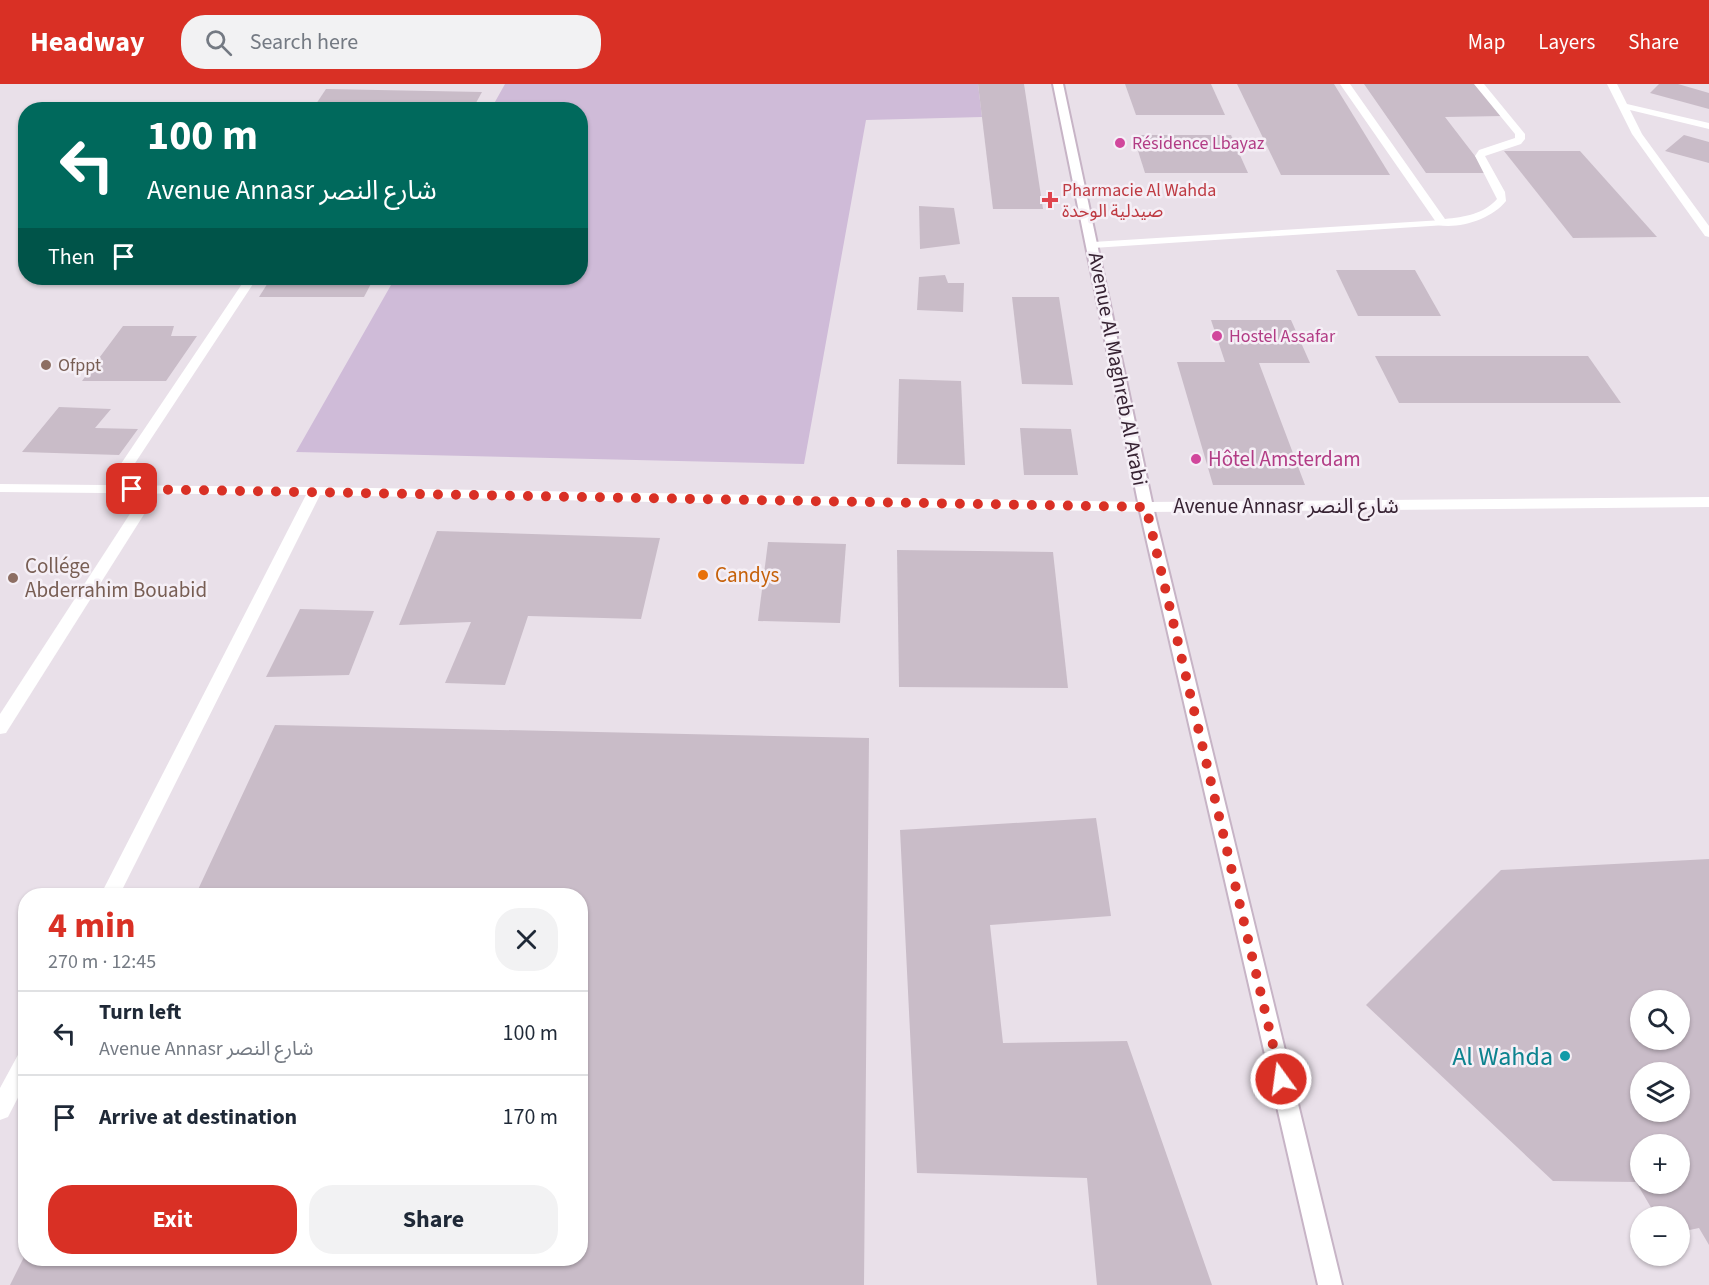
<!DOCTYPE html>
<html lang="en">
<head>
<meta charset="utf-8">
<style>
  :root { --surface:#fff; --page:#f2f2f3; --text:#1f2937; --muted:#747a83; --line:#e0e1e3; --accent:#d93025 }
  body { margin:0; font-family:"Source Sans 3","Noto Sans Arabic",sans-serif; background:var(--page); color:var(--text); height:100vh; display:flex; flex-direction:column; font-size:22px; white-space:nowrap }
  * { box-sizing:border-box; margin:0 }
  p { font-size:20px; color:var(--muted) }
  .icon { flex:none; width:33px; height:33px; fill:none; stroke:currentColor; stroke-width:2; stroke-linecap:round; stroke-linejoin:round }
  .map { position:relative; flex:1; overflow:hidden }
  .drawer { position:absolute; left:18px; top:804px; width:570px; height:378px; display:flex; flex-direction:column; background:var(--surface); border-radius:24px; box-shadow:0 2px 4px #0004 }
  .drawer>* { flex:none }
  .hud { position:absolute; left:18px; top:18px; width:570px; height:183px; border-radius:24px; box-shadow:0 2px 4px #0004; background:#00695c; color:#fff; overflow:hidden }
  .tools { position:absolute; left:1630px; top:906px; display:grid; gap:12px }
  .tools a { display:grid; place-items:center; width:60px; height:60px; border-radius:50%; background:var(--surface); box-shadow:0 2px 4px #0004; font-size:30px }
  .pin { position:absolute; display:grid; place-items:center; width:51px; height:51px; color:#fff; margin:-26px; border-radius:12px; box-shadow:0 3px 9px #0006 }
  .me { position:absolute; width:66px; margin:-33px; rotate:346deg; stroke-linejoin:round; filter:drop-shadow(0 0 4px #0008) }
  .turn { display:flex; align-items:center; gap:21px; height:126px; padding:0 30px; font-size:27px }
  .turn .icon { width:78px; height:78px; stroke-width:2.5 }
  .turn b { display:block; font-size:42px; line-height:51px }
  .then { display:flex; align-items:center; height:57px; padding:0 30px; background:#0003; gap:12px; font-size:22px }
  .round { display:grid; place-items:center; flex:none; width:63px; height:63px; border-radius:24px; background:var(--page) }
  .headline { display:flex; align-items:center; justify-content:space-between; height:102px; padding:0 30px }
  h1 { font-size:36px; font-weight:700; line-height:45px; color:var(--accent) }
  .primary-button { display:flex; gap:12px; margin-top:auto; padding:12px 30px }
  .primary-button a { flex:1; height:69px; border-radius:24px; background:var(--accent); color:#fff; font-size:24px; font-weight:700; line-height:69px; text-align:center }
  .primary-button a+a { background:var(--page); color:var(--text) }
  ul { padding:0; list-style:none }
  li { display:flex; align-items:center; gap:18px; height:84px; padding:0 30px; border-top:2px solid var(--line) }
  li div { flex:1 }
  li b { display:block; font-size:22px }
  li em { font-style:normal }
  header { display:flex; align-items:center; gap:36px; box-sizing:border-box; height:84px; padding:0 30px; background:var(--accent); color:#fff }
  header strong { font-size:28px }
  nav { display:flex; gap:33px; margin-inline-start:auto; font-size:21px }
  .search { width:420px; height:54px; background:var(--page); display:flex; align-items:center; gap:15px; box-sizing:border-box; padding:0 21px; border-radius:24px; color:var(--muted); font-size:22px }
  .map>svg:first-child { display:block }
</style>
</head>
<body>
<header>
<strong>Headway</strong>
<div class="search"><svg class="icon" aria-label="search" viewBox="0 0 24 24"><circle cx="10" cy="10" r="6"/><path d="M15 15l6 6"/></svg>Search here</div>
<nav><a>Map</a><a>Layers</a><a>Share</a></nav>
</header>
<div class="map">
<svg width="1709" height="1201" viewBox="0 0 1709 1201">
  <rect width="100%" height="100%" fill="#e9e0e9"/>
  <!-- green -->
  <polygon fill="#cfbbd8" points="505,0 978,0 982,33 866,36 804,380 296,368 395,194 580,194 580,26 491,25"/>
  <!-- building -->
  <g fill="#c9bcc8" fill-rule="evenodd">
    <polygon points="978,0 1024,0 1043,125 993,125"/>
    <polygon points="1125,0 1211,0 1225,31 1136,31"/>
    <polygon points="1237,0 1334,0 1390,91 1281,91"/>
    <polygon points="1364,0 1476,0 1503,32 1445,33 1488,89 1426,89"/>
    <polygon points="1659,0 1678,0 1709,9 1709,25 1650,9"/>
    <polygon points="326,5 482,8 472,26 312,26"/>
    <polygon points="1133,51 1231,51 1248,89 1145,89"/>
    <polygon points="1684,51 1709,58 1709,79 1665,67"/>
    <polygon points="1504,67 1580,67 1657,153 1573,154"/>
    <polygon points="919,122 954,124 960,160 920,165"/>
    <polygon points="1336,186 1415,186 1441,232 1358,232"/>
    <polygon points="945,191 948,199 964,199 963,228 917,226 919,193"/>
    <polygon points="271,194 374,194 364,213 259,213"/>
    <polygon points="1012,213 1059,213 1073,301 1022,300"/>
    <polygon points="1211,236 1291,236 1310,279 1259,279 1305,401 1213,401 1177,278 1225,278"/>
    <polygon points="123,242 174,242 171,252 197,252 166,297 82,297"/>
    <polygon points="1375,272 1588,272 1621,319 1399,319"/>
    <polygon points="899,295 961,297 965,381 897,380"/>
    <polygon points="59,323 111,325 95,344 138,345 119,371 22,368"/>
    <polygon points="1020,344 1071,345 1078,391 1024,391"/>
    <polygon points="437,447 660,454 641,535 528,532 505,601 445,599 471,538 399,541"/>
    <polygon points="768,458 846,460 840,539 758,537"/>
    <polygon points="897,466 1053,468 1068,604 899,603"/>
    <polygon points="300,525 374,527 349,591 266,593"/>
    <polygon points="275,641 869,654 864,1201 10,1201 26,1169 26,1174 580,1174 580,812 195,812"/>
    <polygon points="1096,734 1111,832 990,841 1003,959 1127,957 1212,1201 1097,1201 1087,1094 917,1089 900,746"/>
    <path d="M1709,775V1161L1699,1144L1680,1148V1132H1656L1636,1098L1553,1097L1366,921L1501,786ZM1641,916H1680V956H1641ZM1641,988H1680V1028H1641ZM1641,1060H1680V1100H1641Z"/>
  </g>
  <g fill="none" stroke-linecap="round" stroke-linejoin="round">
    <!-- secondary casing -->
    <g stroke="#c7b4c6" stroke-width="4">
      <polygon id="secondary" points="1053,0 1063,0 1153,423 1342,1201 1318,1201 1139,423"/>
    </g>
    <!-- service -->
    <g fill="#fff" fill-rule="evenodd">
      <polygon points="1442,136 1447,139 1446,141 1093,164 1087,161 1093,158"/>
      <polygon points="246,194 257,194 116,408 106,408 104,405"/>
      <polygon points="315,403 322,407 119,812 100,812 308,407"/>
      <polygon points="26,966 26,998 8,1033 0,1036 0,1004 19,969"/>
    </g>
    <!-- minor -->
    <g fill="#fff" fill-rule="evenodd">
      <path d="M1340,0H1350L1445,135C1464,133 1484,130 1497,115L1475,72L1479,66L1515,54V50L1474,0H1484L1525,50V55L1521,60L1485,72L1505,108L1506,117C1492,135 1460,145 1438,141Z"/>
      <polygon points="1607,0 1617,0 1627,20 1709,39 1709,45 1630,26 1642,50 1709,142 1709,153 1705,152 1632,50"/>
      <polygon points="153,401 160,405 6,649 0,650 0,630 148,402"/>
    </g>
    <!-- tertiary -->
    <polygon fill="#fff" fill-rule="evenodd" points="0,400 315,403 1146,418 1709,413 1709,423 1146,428 315,411 0,408"/>
    <!-- secondary -->
    <use href="#secondary" fill="#fff" fill-rule="evenodd"/>
  </g>
  <g fill="none" stroke-linecap="round" stroke-linejoin="round">
    <!-- route -->
    <polyline stroke="#d93025" stroke-width="10" stroke-dasharray="0 18" points="132,405 1146,423 1281,995"/>
  </g>
  <!-- markers -->
  <g fill="#d1479c" stroke="#f5eff6" stroke-width="2">
    <circle cx="1120" cy="59" r="6"/>
    <circle cx="1217" cy="252" r="6"/>
    <circle cx="1196" cy="375" r="6"/>
  </g>
  <path fill="#e0444e" stroke="#f5eff6" stroke-width="2" d="M1047 107h6v6h6v6h-6v6h-6v-6h-6v-6h6z"/>
  <g fill="#8d6e63" stroke="#f5eff6" stroke-width="2">
    <circle cx="46" cy="281" r="6"/>
    <circle cx="13" cy="494" r="6"/>
  </g>
  <circle fill="#e8710a" stroke="#f5eff6" stroke-width="2" cx="703" cy="491" r="6"/>
  <circle fill="#0f9aa8" stroke="#f5eff6" stroke-width="2" cx="1565" cy="972" r="6"/>
  <g text-anchor="middle" stroke-width="5" stroke-linejoin="round" paint-order="stroke">
    <!-- far-hotel labels -->
    <g font-size="18" fill="#b23c85" stroke="#f5eff6" text-anchor="start">
      <text x="1132" y="65">Résidence Lbayaz</text>
      <text x="1229" y="258">Hostel Assafar</text>
    </g>
    <!-- far-health labels -->
    <g font-size="18" fill="#be3a42" stroke="#f5eff6" text-anchor="start">
      <text x="1062" y="112">Pharmacie Al Wahda<tspan x="1062" dy="21">صيدلية الوحدة</tspan></text>
    </g>
    <!-- far-education labels -->
    <g font-size="18" fill="#785e54" stroke="#f5eff6" text-anchor="start">
      <text x="58" y="287">Ofppt</text>
    </g>
    <!-- street labels -->
    <g font-size="21" fill="#372333" stroke="#f5eff6">
      <text transform="translate(1118 285) rotate(79)" y="7">Avenue Al Maghreb Al Arabi</text>
      <text x="1286" y="429">Avenue Annasr شارع النصر</text>
    </g>
    <!-- hotel labels -->
    <g font-size="21" fill="#b23c85" stroke="#f5eff6" text-anchor="start">
      <text x="1208" y="382">Hôtel Amsterdam</text>
    </g>
    <!-- education labels -->
    <g font-size="21" fill="#785e54" stroke="#f5eff6" text-anchor="start">
      <text x="25" y="489">Collége<tspan x="25" dy="24">Abderrahim Bouabid</tspan></text>
    </g>
    <!-- food labels -->
    <g font-size="21" fill="#c56008" stroke="#f5eff6" text-anchor="start">
      <text x="715" y="498">Candys</text>
    </g>
    <!-- near-culture labels -->
    <g font-size="26" fill="#0d838f" stroke="#f5eff6" text-anchor="end">
      <text x="1553" y="981">Al Wahda</text>
    </g>
  </g>
</svg>
<div class="tools">
<a><svg class="icon" aria-label="search" viewBox="0 0 24 24"><circle cx="10" cy="10" r="6"/><path d="M15 15l6 6"/></svg></a>
<a><svg class="icon" aria-label="layers" viewBox="0 0 24 24"><path d="M12 4l9 5-9 5-9-5zM3 14l9 5 9-5"/></svg></a>
<a>+</a>
<a>−</a>
</div>
<div class="pin" style="left:132px;top:405px;background:#d93025"><svg class="icon" aria-label="arrive" viewBox="0 0 24 24"><path d="M6 21V4h12l-3 4 3 4H6"/></svg></div>
<svg class="me" style="left:1281px;top:995px" viewBox="-20 -20 40 40"><circle r="17" fill="#d93025" stroke="#fff" stroke-width="3"/><path d="M0-11L8 9 0 5-8 9z" fill="#fff"/></svg>
<div class="hud">
<div class="turn"><svg class="icon" aria-label="left" viewBox="0 0 24 24"><path d="M17 20v-9H6M10 6l-5 5 5 5"/></svg><div><b>100 m</b>Avenue Annasr شارع النصر</div></div>
<div class="then">Then<svg class="icon" aria-label="arrive" viewBox="0 0 24 24"><path d="M6 21V4h12l-3 4 3 4H6"/></svg></div>
</div>
<section class="drawer">
<div class="headline"><div><h1>4 min</h1><p>270 m · 12:45</p></div><a class="round"><svg class="icon" aria-label="close" viewBox="0 0 24 24"><path d="M6 6l12 12M18 6L6 18"/></svg></a></div>
<ul>
<li><svg class="icon" aria-label="left" viewBox="0 0 24 24"><path d="M17 20v-9H6M10 6l-5 5 5 5"/></svg><div><b>Turn left</b><p>Avenue Annasr شارع النصر</p></div><em>100 m</em></li>
<li><svg class="icon" aria-label="arrive" viewBox="0 0 24 24"><path d="M6 21V4h12l-3 4 3 4H6"/></svg><div><b>Arrive at destination</b></div><em>170 m</em></li>
</ul>
<div class="primary-button"><a>Exit</a><a>Share</a></div>
</section>
</div>
</body>
</html>
